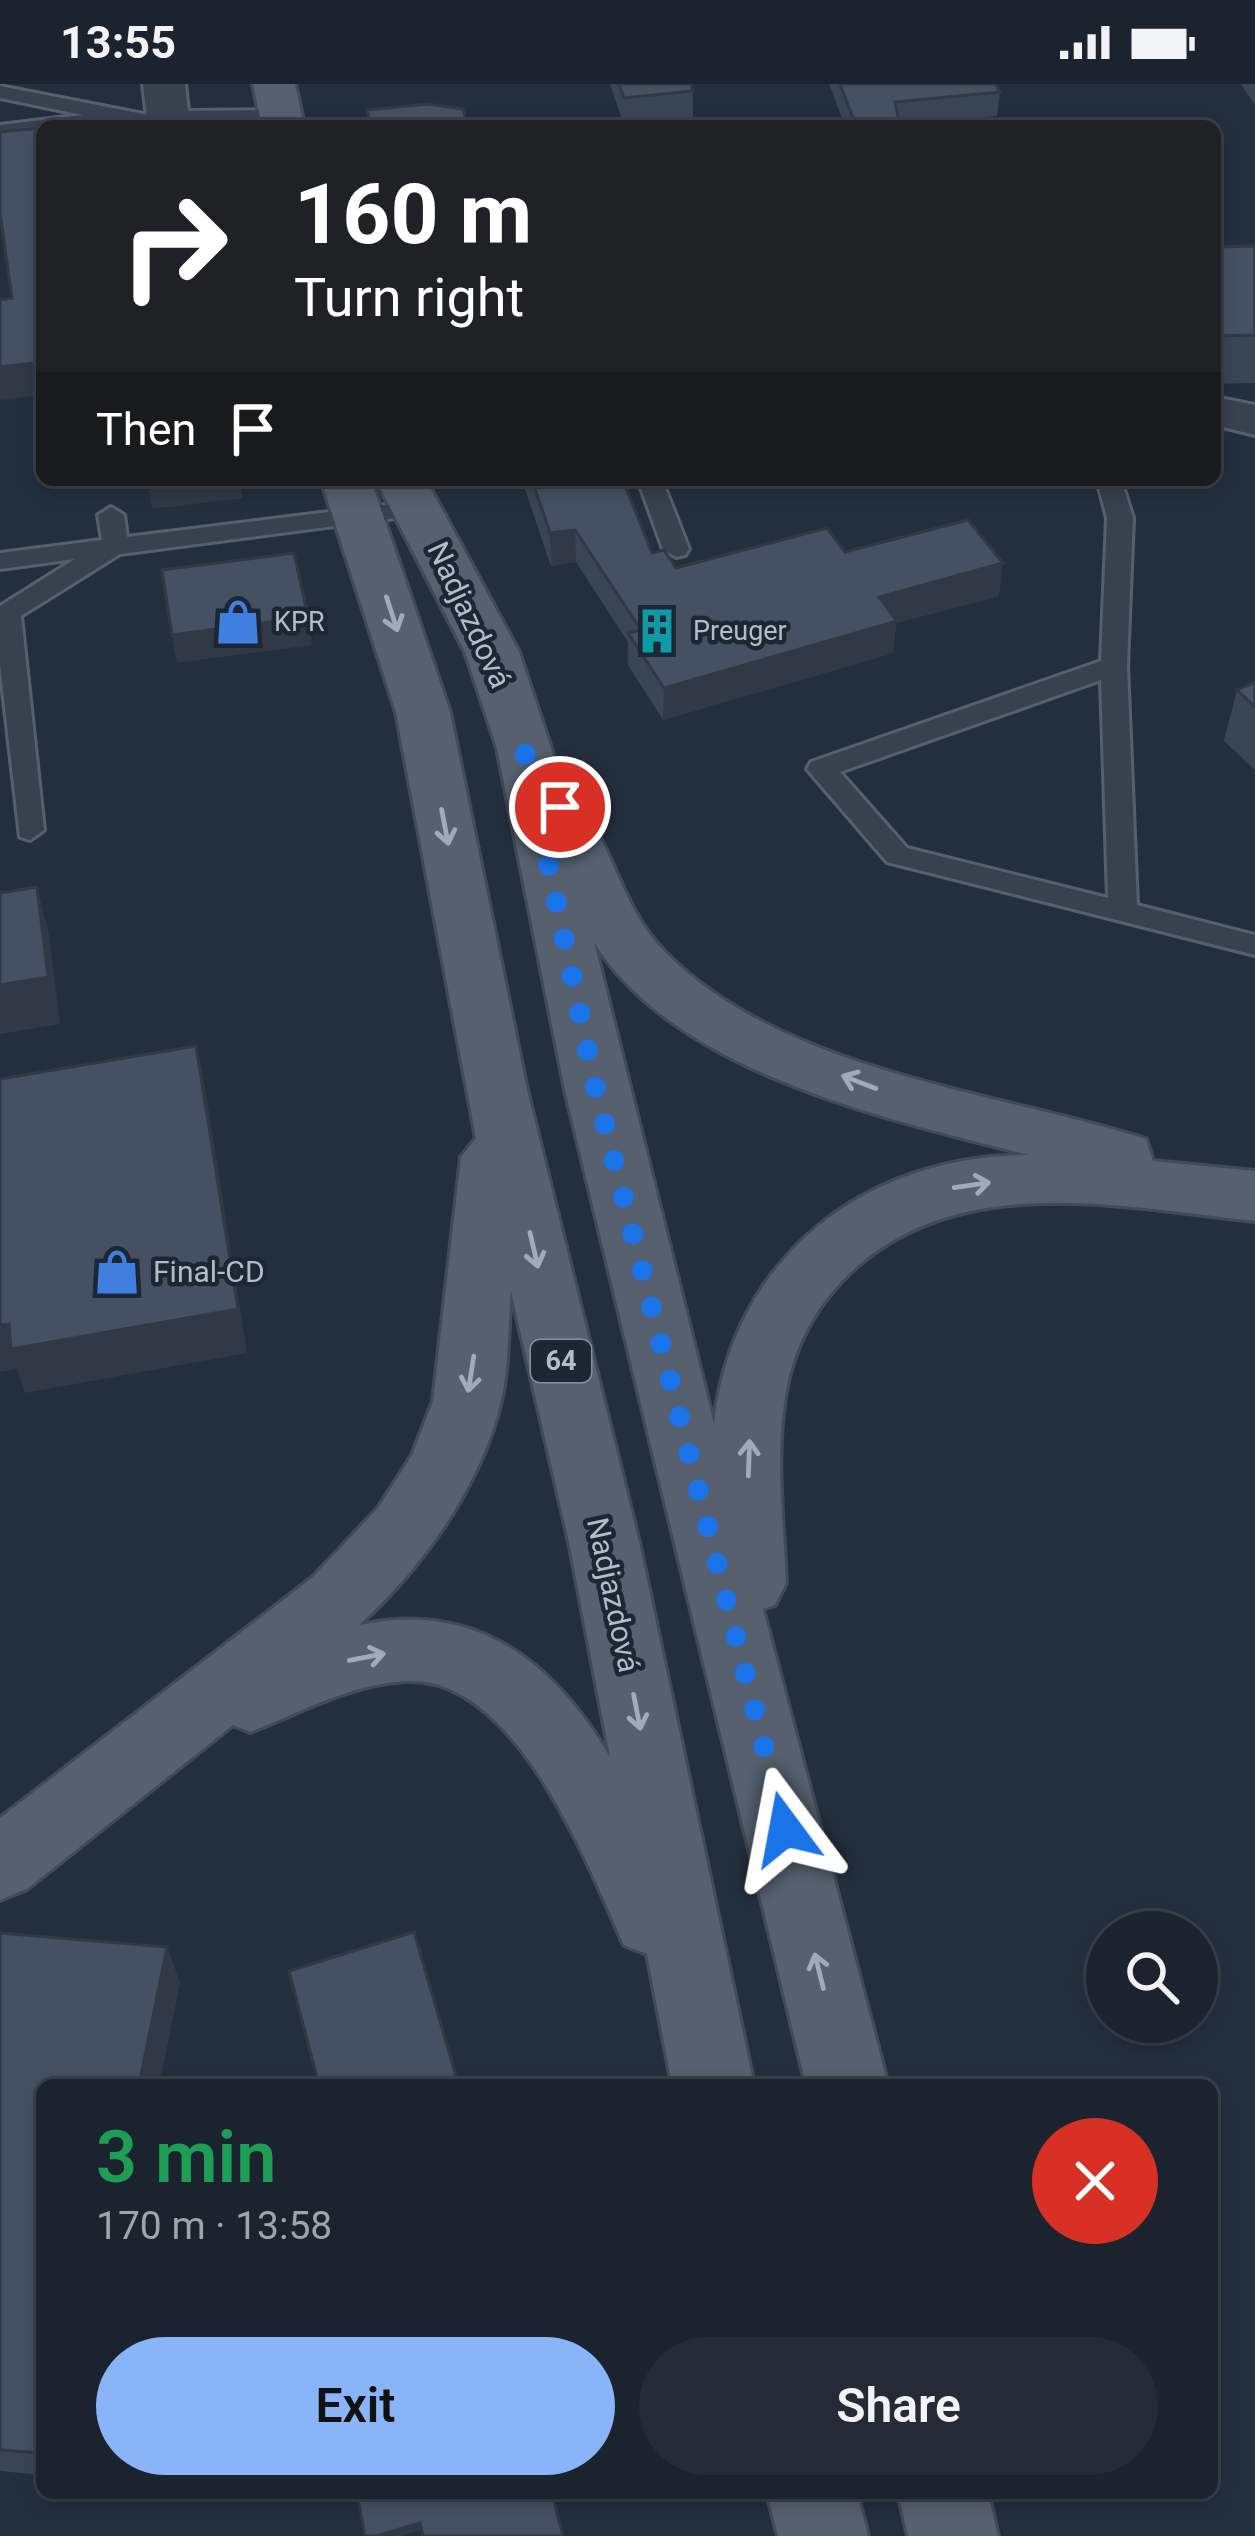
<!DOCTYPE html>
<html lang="en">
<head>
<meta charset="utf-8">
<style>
  :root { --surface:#1b232e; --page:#242b36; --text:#f1f3f6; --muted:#a0a4aa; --line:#39404a; --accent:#8ab4f8 }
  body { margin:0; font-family:Roboto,sans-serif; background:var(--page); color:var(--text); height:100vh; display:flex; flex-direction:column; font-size:45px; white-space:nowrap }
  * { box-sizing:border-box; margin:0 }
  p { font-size:39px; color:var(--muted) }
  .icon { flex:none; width:66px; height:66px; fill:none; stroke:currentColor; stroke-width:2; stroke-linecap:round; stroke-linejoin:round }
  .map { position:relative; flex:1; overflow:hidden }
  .panel { position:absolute; left:36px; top:1995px; width:1182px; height:420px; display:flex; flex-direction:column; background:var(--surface); border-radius:18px; box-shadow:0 6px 18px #0003,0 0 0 3px var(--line) }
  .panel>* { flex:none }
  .banner { position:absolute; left:36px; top:36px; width:1185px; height:366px; border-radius:18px; box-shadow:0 6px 18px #0003,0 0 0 3px var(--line); background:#202124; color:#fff; overflow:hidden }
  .fabs { position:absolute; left:1086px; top:1827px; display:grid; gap:24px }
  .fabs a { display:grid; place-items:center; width:132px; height:132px; border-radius:50%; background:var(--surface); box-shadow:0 6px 18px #0003,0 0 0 3px var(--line); font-size:60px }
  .pin { position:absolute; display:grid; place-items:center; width:102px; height:102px; color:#fff; margin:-51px; border:6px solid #fff; border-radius:50%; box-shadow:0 3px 12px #0007 }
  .me { position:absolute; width:132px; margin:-66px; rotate:347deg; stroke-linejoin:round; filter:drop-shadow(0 0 9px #0008) }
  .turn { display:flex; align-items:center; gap:42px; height:252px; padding:0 60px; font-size:54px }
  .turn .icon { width:156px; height:156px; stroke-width:2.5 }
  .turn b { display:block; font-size:84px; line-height:102px }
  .then { display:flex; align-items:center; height:114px; padding:0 60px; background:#0003; gap:24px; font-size:45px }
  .round { display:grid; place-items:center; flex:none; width:126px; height:126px; border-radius:63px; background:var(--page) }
  .overview { display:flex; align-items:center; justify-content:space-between; height:204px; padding:0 60px }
  h1 { font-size:72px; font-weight:600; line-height:90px; color:#1e9e55 }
  .cta { display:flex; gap:24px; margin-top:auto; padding:24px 60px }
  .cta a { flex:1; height:138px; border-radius:72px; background:var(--accent); color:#111; font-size:48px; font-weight:600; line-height:138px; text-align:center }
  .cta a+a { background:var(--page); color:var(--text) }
  .status { display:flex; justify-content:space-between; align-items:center; height:84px; padding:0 60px; background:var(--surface); direction:ltr }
  .status svg { height:33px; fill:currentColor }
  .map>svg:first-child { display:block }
</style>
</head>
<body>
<div class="status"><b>13:55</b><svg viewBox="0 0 49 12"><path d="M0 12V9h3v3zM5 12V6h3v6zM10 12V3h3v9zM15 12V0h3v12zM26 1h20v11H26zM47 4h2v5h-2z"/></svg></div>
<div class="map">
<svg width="1255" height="2452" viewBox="0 0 1255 2452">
  <rect width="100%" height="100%" fill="#242f3e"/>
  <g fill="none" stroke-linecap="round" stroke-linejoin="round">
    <!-- service casing -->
    <g stroke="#565f6c" stroke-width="6">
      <g id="service">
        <polygon points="0,2 169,35 180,41 141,42 99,34 92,42 42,42 42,48 0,53 0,41 83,31 0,14"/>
        <polygon points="638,396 662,396 689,465 685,471 676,473 663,465"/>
        <path d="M1097,396H1121L1133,434L1127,582L1137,821L1255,851V871L887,778L807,685L811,678L1101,577L1107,434ZM1101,596L1108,814L907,764L840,688Z"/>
        <polygon points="417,417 426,420 426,430 120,470 21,532 44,746 30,756 20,753 0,581 0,522 75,475 0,485 0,469 102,456 98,431 111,423 124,431 127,453"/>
      </g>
    </g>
    <!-- minor casing -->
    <g stroke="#565f6c" stroke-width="6">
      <g id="minor">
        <polygon points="143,0 185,0 188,27 296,26 302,35 297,42 148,42"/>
        <polygon points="1215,313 1255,321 1255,351 1215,341"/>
      </g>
    </g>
    <!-- primary casing -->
    <g stroke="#414a57" stroke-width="6">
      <g id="primary">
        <polygon points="253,0 295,0 304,42 262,42"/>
        <path d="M321,396H371L450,628L527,1006L639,1458L754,2001H672L647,1870L624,1861C587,1779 516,1592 407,1597C350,1600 302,1628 250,1648L233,1641L27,1805L0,1816V1734L313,1493L378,1424L412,1371L433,1317L461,1073L476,1054L396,628ZM511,1207L569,1458L610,1673C553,1577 475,1516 359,1541C422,1484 481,1402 501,1317C509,1282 508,1242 511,1207Z"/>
        <path d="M376,396H426L519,568L551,664L566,729L589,733C616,778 627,830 665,868C783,988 993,1007 1146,1055L1153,1077L1255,1087V1137C1120,1123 960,1086 851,1188C819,1218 798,1254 788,1297C774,1362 783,1433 786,1499L775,1521L763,1525L888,2001H806L565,1006L497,664L465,568ZM594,858C675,989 888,1035 1029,1071C865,1071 732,1174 714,1340Z"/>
        <polygon points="767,2409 857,2409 868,2452 778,2452"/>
        <polygon points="898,2409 988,2409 998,2452 908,2452"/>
      </g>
    </g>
    <!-- service -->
    <use href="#service" fill="#38414e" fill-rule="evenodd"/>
    <!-- minor -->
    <use href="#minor" fill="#38414e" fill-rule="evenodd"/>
    <!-- primary -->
    <use href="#primary" fill="#56606e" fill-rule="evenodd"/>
  </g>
  <!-- wall -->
  <g fill="#3b4654">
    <polygon points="610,0 691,0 693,7 693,35 624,41"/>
    <polygon points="829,0 995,0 1000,8 997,32 900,42 845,42"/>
    <polygon points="1241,0 1255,0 1255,21"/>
    <polygon points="1215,73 1222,81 1217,109 1215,109"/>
    <polygon points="1255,162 1255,299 1215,300 1215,163"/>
    <polygon points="522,396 623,396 652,469 676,484 845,468 999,512 896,539 893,569 663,636 628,581 628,558 576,478 551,482"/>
    <polygon points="1255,598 1255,686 1224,657 1237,606"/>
    <polygon points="0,1849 180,1898 159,2001 42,2001 42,2391 0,2387"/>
  </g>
  <!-- shaded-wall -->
  <g fill="#303945">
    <polygon points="42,278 42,311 0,316 0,283"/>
    <polygon points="147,396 240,396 243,414 152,425"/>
    <polygon points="575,446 576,478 551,482 550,449"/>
    <polygon points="1003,479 999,512 896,539 893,569 663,636 664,604 879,513"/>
    <polygon points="308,533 312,561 177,579 172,551"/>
    <polygon points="37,803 49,851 60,940 0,950 0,901"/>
    <polygon points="196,962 206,1008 247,1269 25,1309 17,1285 0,1288 0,1241"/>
    <polygon points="167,1863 180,1898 159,2001 139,2001"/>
    <polygon points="456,1992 457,2001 426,2001"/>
    <polygon points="420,2439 422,2446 401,2452 376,2452"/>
  </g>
  <!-- building -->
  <g fill="#455162" stroke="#303945" stroke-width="3">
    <polygon points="619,0 691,0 693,7 624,14"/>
    <polygon points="840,0 995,0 1000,8 895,18 900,42 856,42"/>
    <polygon points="428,20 463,25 467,42 371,42 367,26"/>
    <polygon points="1180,34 1187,42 1055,42"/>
    <polygon points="42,44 42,278 0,283 0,216 12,214 0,129 0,48"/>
    <polygon points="1255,162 1255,251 1215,252 1215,163"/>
    <polygon points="532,396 623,396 652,469 664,466 676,484 827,444 845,468 968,436 1003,479 879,513 897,537 664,604 628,549 641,546 575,446 550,449"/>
    <polygon points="294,469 308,533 172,551 162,486"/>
    <polygon points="1255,598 1255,623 1237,606"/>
    <polygon points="37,803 48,893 0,901 0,809"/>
    <polygon points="196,962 238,1225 11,1265 9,1240 0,1241 0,995"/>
    <polygon points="414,1848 456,1992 426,2001 319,2001 289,1887"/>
    <polygon points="0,1849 167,1863 139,2001 42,2001 42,2369 0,2366"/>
    <polygon points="357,2409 552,2409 563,2452 423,2452 420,2439 376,2452 365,2452"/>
  </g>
  <!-- one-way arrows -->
  <defs><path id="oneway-shaft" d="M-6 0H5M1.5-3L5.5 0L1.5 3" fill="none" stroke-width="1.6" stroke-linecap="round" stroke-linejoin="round" transform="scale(3)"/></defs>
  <g stroke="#a1aab7">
    <use href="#oneway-shaft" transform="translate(392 530) rotate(72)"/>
    <use href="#oneway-shaft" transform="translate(445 743) rotate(79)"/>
    <use href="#oneway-shaft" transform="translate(859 998) rotate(-159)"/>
    <use href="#oneway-shaft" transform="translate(972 1101) rotate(-8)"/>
    <use href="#oneway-shaft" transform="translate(534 1166) rotate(77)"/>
    <use href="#oneway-shaft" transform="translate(471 1290) rotate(99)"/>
    <use href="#oneway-shaft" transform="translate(749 1374) rotate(-88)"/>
    <use href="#oneway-shaft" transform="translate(367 1573) rotate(-11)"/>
    <use href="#oneway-shaft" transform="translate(637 1628) rotate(79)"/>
    <use href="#oneway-shaft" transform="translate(819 1887) rotate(-104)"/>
  </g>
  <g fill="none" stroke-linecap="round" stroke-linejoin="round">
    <!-- route -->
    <polyline stroke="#1a73e8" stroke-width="21" stroke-dasharray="0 37.8" points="560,723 524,664 596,1006 785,1745"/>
  </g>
  <!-- icons -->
  <defs>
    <g id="shop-bare" transform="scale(3.6)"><path d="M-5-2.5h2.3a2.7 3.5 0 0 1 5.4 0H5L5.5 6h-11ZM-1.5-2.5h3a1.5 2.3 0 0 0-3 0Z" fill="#3f7fe0" stroke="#1d2633" stroke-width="2.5" paint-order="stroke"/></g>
    <g id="building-bare" transform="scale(3.6)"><path d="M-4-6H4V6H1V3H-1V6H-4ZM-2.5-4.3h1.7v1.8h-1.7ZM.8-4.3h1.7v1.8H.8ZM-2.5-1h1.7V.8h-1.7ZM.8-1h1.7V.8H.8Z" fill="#0f9aa8" stroke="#1d2633" stroke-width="2.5" paint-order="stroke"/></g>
  </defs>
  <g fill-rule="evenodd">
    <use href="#shop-bare" x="238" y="538"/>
    <use href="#building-bare" x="657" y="547"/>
    <use href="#shop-bare" x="117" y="1188"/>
  </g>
  <g text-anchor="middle" stroke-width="9" stroke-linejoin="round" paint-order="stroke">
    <!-- far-poi labels -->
    <g font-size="27" fill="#b4bcc9" stroke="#1d2633" text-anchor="start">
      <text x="274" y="547">KPR</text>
      <text x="693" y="556">Preuger</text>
    </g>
    <!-- shield labels -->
    <rect fill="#1d2633" stroke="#878f9c" stroke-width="3" x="531" y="1256" width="60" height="42" rx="9"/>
    <g font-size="27" font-weight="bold" fill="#b4bcc9">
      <text x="561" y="1286">64</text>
    </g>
    <!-- street labels -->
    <g font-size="30" fill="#b4bcc9" stroke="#1d2633">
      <text transform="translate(469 531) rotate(65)" y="10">Nadjazdová</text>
      <text transform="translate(613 1511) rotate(78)" y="10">Nadjazdová</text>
    </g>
    <!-- poi labels -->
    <g font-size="30" fill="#b4bcc9" stroke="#1d2633" text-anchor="start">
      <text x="153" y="1198">Final-CD</text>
    </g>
  </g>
</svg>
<div class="fabs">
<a><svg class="icon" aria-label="search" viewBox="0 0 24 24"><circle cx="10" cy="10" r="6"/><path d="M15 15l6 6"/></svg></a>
</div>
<div class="pin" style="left:560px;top:723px;background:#d93025"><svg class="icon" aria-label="arrive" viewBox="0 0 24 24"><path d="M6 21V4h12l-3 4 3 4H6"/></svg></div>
<svg class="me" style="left:785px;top:1745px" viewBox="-20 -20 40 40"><path d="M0-17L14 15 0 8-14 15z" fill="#1a73e8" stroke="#fff" stroke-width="4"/></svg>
<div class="banner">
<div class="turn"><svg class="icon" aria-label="right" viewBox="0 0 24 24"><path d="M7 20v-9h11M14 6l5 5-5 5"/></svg><div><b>160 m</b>Turn right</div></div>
<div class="then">Then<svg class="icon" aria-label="arrive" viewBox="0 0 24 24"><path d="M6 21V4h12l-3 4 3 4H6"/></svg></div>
</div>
<section class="panel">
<div class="overview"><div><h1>3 min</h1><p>170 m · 13:58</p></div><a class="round" style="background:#d93025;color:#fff"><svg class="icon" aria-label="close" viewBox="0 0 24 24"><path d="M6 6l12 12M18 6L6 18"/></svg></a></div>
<div class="cta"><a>Exit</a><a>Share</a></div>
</section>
</div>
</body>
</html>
